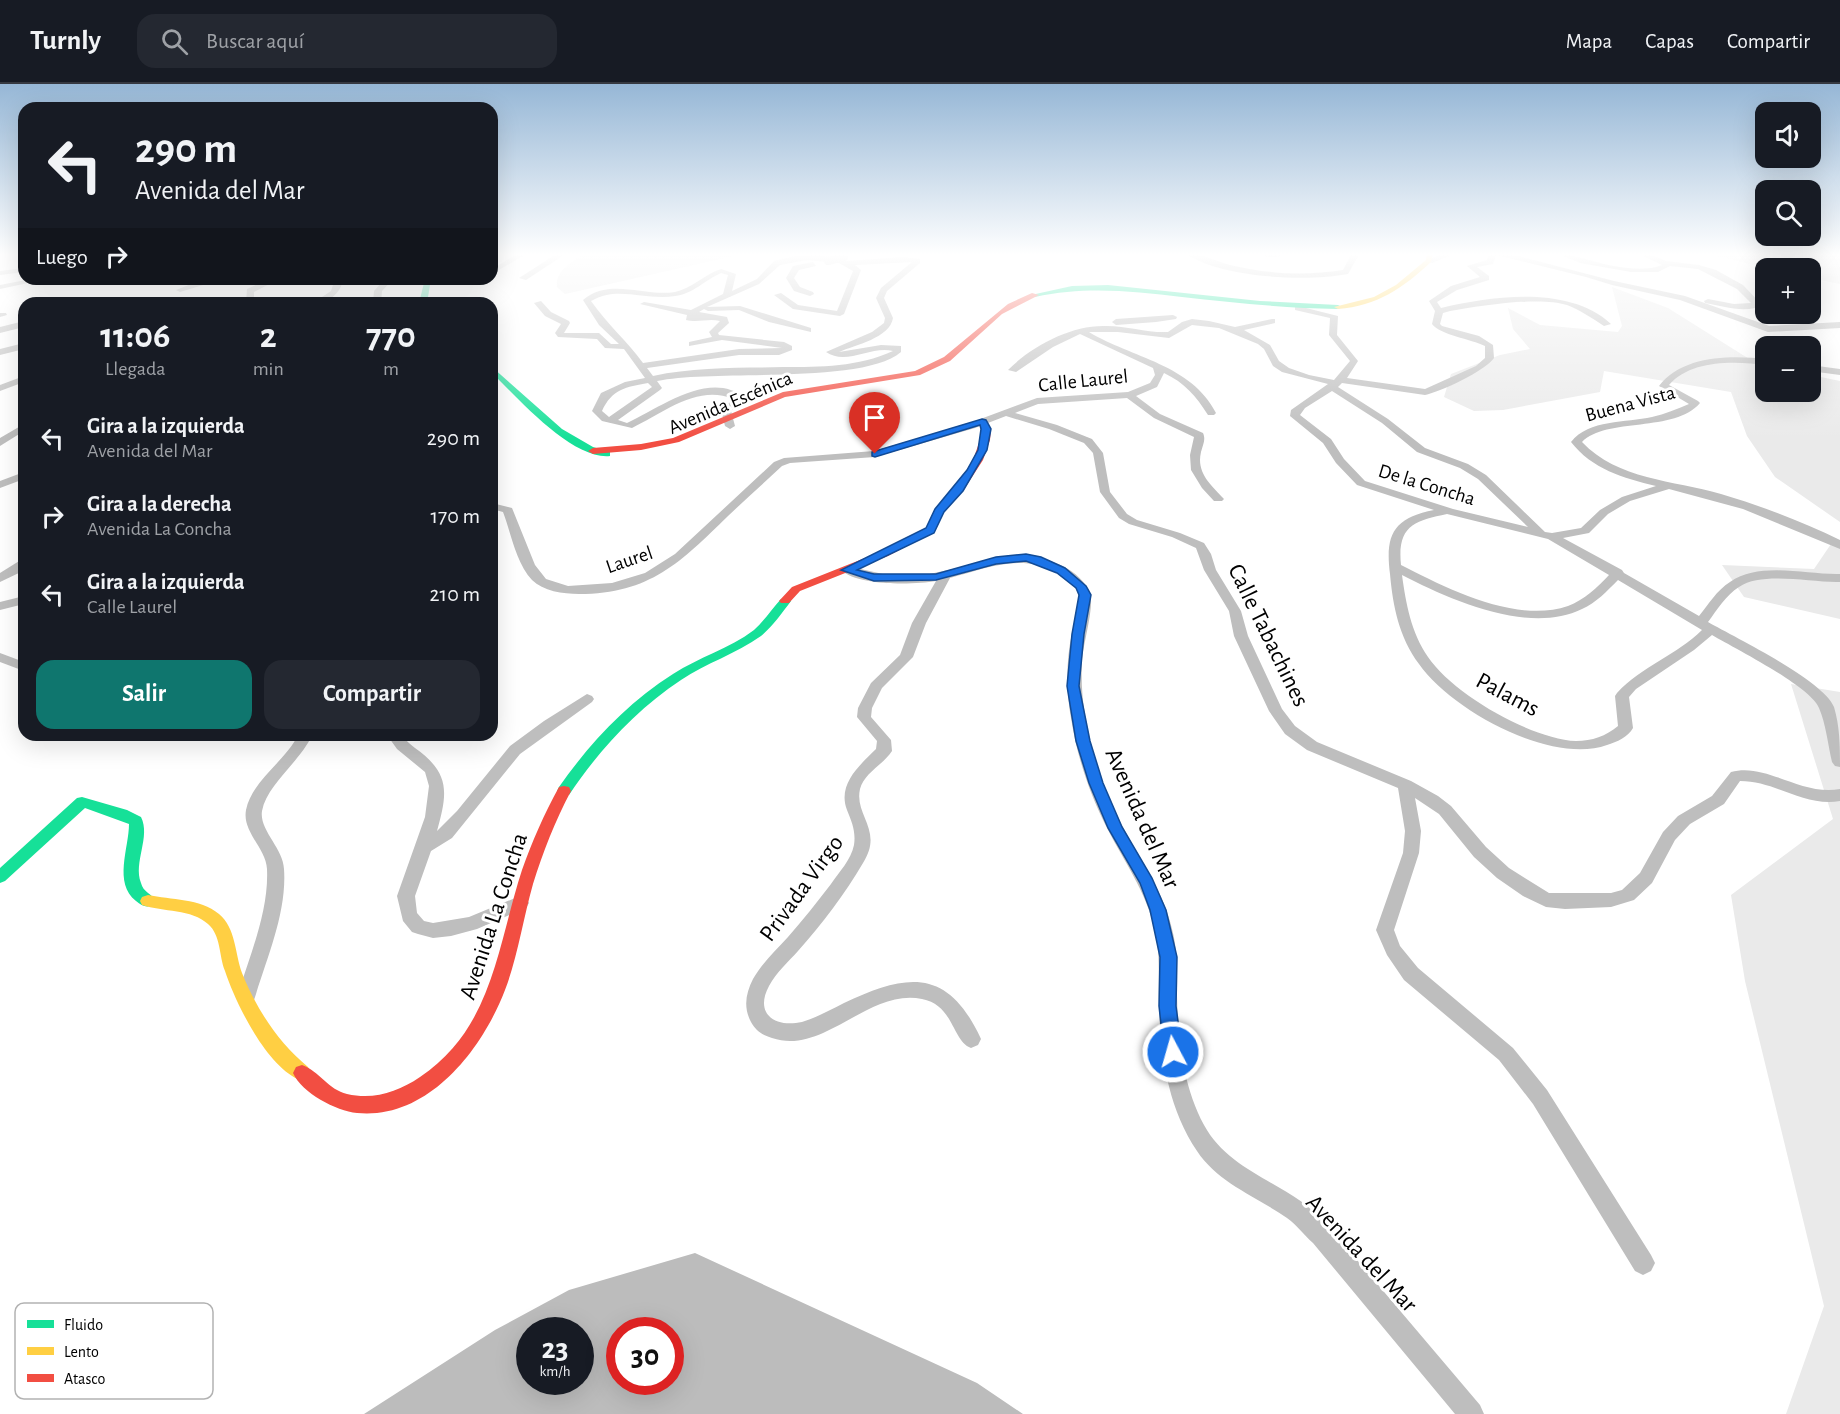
<!DOCTYPE html>
<html lang="es">
<head>
<meta charset="utf-8">
<style>
  :root { --surface:#171b24; --page:#242831; --text:#f1f3f6; --muted:#9ea1a6; --line:#363941; --accent:#0f766e }
  body { margin:0; font-family:"Alegreya Sans",sans-serif; background:var(--page); color:var(--text); height:100vh; display:flex; flex-direction:column; font-size:22px; white-space:nowrap }
  * { box-sizing:border-box; margin:0 }
  p { font-size:20px; color:var(--muted) }
  .icon { flex:none; width:33px; height:33px; fill:none; stroke:currentColor; stroke-width:2; stroke-linecap:round; stroke-linejoin:round }
  .map { position:relative; flex:1; overflow:hidden }
  .sheet { position:absolute; left:18px; top:213px; width:480px; height:444px; display:flex; flex-direction:column; background:var(--surface); border-radius:18px; box-shadow:0 6px 24px #0002 }
  .sheet>* { flex:none }
  .guide { position:absolute; left:18px; top:18px; width:480px; height:183px; border-radius:18px; box-shadow:0 6px 24px #0002; background:#171b24; color:var(--text); overflow:hidden }
  .buttons { position:absolute; left:1755px; top:18px; display:grid; gap:12px }
  .buttons a { display:grid; place-items:center; width:66px; height:66px; border-radius:12px; background:var(--surface); box-shadow:0 6px 24px #0002; font-size:30px }
  .speed { position:absolute; left:516px; top:1233px; display:flex; gap:12px; font-size:30px; font-weight:700; text-align:center }
  .speed>* { display:grid; place-content:center; width:78px; height:78px; border-radius:50%; background:var(--surface); box-shadow:0 6px 24px #0002; line-height:1 }
  .speed small { font-size:15px; font-weight:400 }
  .speed .limit { border:9px solid #d22; background:#fff; color:#111 }
  .pin { position:absolute; display:grid; place-items:center; width:51px; height:51px; color:#fff; margin:-62px -26px; border-radius:50% 50% 50% 0; rotate:-45deg; box-shadow:0 0 6px #0007 }
  .pin .icon { rotate:45deg }
  .me { position:absolute; width:66px; margin:-33px; rotate:354deg; stroke-linejoin:round; filter:drop-shadow(0 0 4px #0008) }
  .turn { display:flex; align-items:center; gap:21px; height:126px; padding:0 18px; font-size:27px }
  .turn .icon { width:78px; height:78px; stroke-width:2.5 }
  .turn b { display:block; font-size:42px; line-height:51px }
  .then { display:flex; align-items:center; height:57px; padding:0 18px; background:#0003; gap:12px; font-size:22px }
  .eta { display:flex; justify-content:space-evenly; align-items:center; height:102px; text-align:center }
  .eta b { font-size:36px; font-weight:700; line-height:42px }
  .action { display:flex; gap:12px; margin-top:auto; padding:12px 18px }
  .action a { flex:1; height:69px; border-radius:18px; background:var(--accent); color:#fff; font-size:24px; font-weight:700; line-height:69px; text-align:center }
  .action a+a { background:var(--page); color:var(--text) }
  ul { padding:0; list-style:none }
  li { display:flex; align-items:center; gap:18px; height:78px; padding:0 18px }
  li div { flex:1 }
  li b { display:block; font-size:22px }
  li em { font-style:normal }
  header { display:flex; align-items:center; gap:36px; box-sizing:border-box; height:84px; padding:0 30px; background:var(--surface); border-bottom:2px solid var(--line) }
  header strong { font-size:28px }
  nav { display:flex; gap:33px; margin-inline-start:auto; font-size:21px }
  .search { width:420px; height:54px; background:var(--page); display:flex; align-items:center; gap:15px; box-sizing:border-box; padding:0 21px; border-radius:18px; color:var(--muted); font-size:22px }
  .map>svg:first-child { display:block }
</style>
</head>
<body>
<header>
<strong>Turnly</strong>
<div class="search"><svg class="icon" aria-label="search" viewBox="0 0 24 24"><circle cx="10" cy="10" r="6"/><path d="M15 15l6 6"/></svg>Buscar aquí</div>
<nav><a>Mapa</a><a>Capas</a><a>Compartir</a></nav>
</header>
<div class="map">
<svg width="1840" height="1330" viewBox="0 0 1840 1330">
  <rect width="100%" height="100%" fill="#fff"/>
  <!-- green -->
  <g fill="#eaeaea">
    <path d="M585,169H747L565,210L557,203C555,186 573,178 585,169Z"/>
    <polygon points="1703,169 1840,169 1840,200 1811,194 1810,184 1768,184"/>
    <polygon points="1612,203 1668,224 1754,278 1765,281 1766,308 1810,308 1811,291 1840,297 1840,438 1775,393 1747,352 1731,308 1604,287 1600,308 1503,326 1474,327 1444,313 1451,290 1500,271 1530,265 1513,245 1508,224 1540,241 1618,248 1622,242"/>
    <polygon points="1840,457 1840,535 1744,513 1722,481 1814,485 1831,460"/>
    <polygon points="1791,600 1840,608 1840,1330 1786,1330 1824,1222 1745,897 1731,811 1833,735"/>
  </g>
  <!-- water -->
  <path fill="#bcbcbc" fill-rule="evenodd" d="M695,1169L977,1299L1023,1330H364L495,1246L569,1206ZM530,1246H580V1298H530ZM620,1246H670V1298H620Z"/>
  <g fill="none" stroke-linecap="round" stroke-linejoin="round">
    <!-- street -->
    <g fill="#bebebe" fill-rule="evenodd">
      <polygon points="519,169 528,169 492,190 492,185"/>
      <polygon points="558,169 567,169 526,196 519,194"/>
      <path d="M1185,169C1201,169 1215,177 1230,181C1267,190 1305,192 1343,186L1352,169H1360L1348,190C1306,198 1220,194 1185,169Z"/>
      <polygon points="1238,169 1306,169 1273,173"/>
      <polygon points="1445,169 1456,169 1432,179 1425,177"/>
      <path d="M1489,169H1507L1614,197L1685,212L1769,242L1840,238V244L1768,248L1680,216L1612,201L1586,193L1496,171L1493,180L1477,183L1489,192V196L1457,206L1437,218L1441,224C1492,212 1569,201 1611,240L1604,242C1592,234 1580,226 1567,221C1539,212 1480,222 1450,227L1443,229L1440,240L1442,242L1479,252L1493,261L1494,274C1485,287 1440,308 1425,311L1342,299L1338,303L1388,335L1425,364L1468,380L1486,391L1545,448L1552,449L1581,444L1600,426L1622,413L1656,402C1623,394 1592,385 1571,358C1589,335 1626,339 1652,333C1665,330 1677,325 1689,320L1659,302C1682,271 1732,271 1766,275V281C1736,277 1691,275 1669,301L1698,317L1700,319C1675,349 1606,333 1582,358C1618,396 1673,396 1721,410C1761,422 1802,437 1840,456V465L1743,425L1669,405L1630,417L1608,430L1589,449L1563,454L1622,486L1624,489L1699,532C1708,521 1717,506 1730,498C1760,477 1806,491 1840,490V498C1811,499 1763,487 1739,503C1726,511 1717,526 1708,538C1736,554 1823,596 1834,623C1840,643 1840,663 1840,683L1835,682L1832,678C1828,661 1826,640 1819,624C1810,602 1734,564 1712,551L1694,566L1636,605L1629,613L1633,644C1628,653 1617,658 1607,661C1551,681 1451,626 1419,580C1399,553 1393,523 1390,490C1385,451 1393,434 1434,426L1357,401L1336,379L1323,359L1290,332L1291,326L1328,300L1282,288L1273,282L1264,265L1258,260L1219,244L1192,241L1169,254L1118,248H1089C1132,274 1191,280 1216,329L1214,331H1208C1196,312 1185,299 1164,289L1157,303L1136,312L1160,330L1203,349C1206,356 1203,360 1201,368C1196,389 1211,401 1224,415L1222,417H1214L1202,404L1191,386L1190,371L1194,353L1154,334L1127,314L1038,320L1015,329L1057,341L1092,355L1103,369L1110,408L1127,430L1137,436L1180,449L1204,459L1211,470L1216,486L1241,527L1248,552L1282,625L1295,642L1317,658L1411,697L1438,712L1451,722L1486,763L1509,784L1549,809H1611L1622,806L1640,789L1663,748L1678,732L1712,712L1731,688C1766,678 1800,712 1840,705V717C1804,723 1776,697 1740,697L1724,720L1690,740L1675,756L1652,799L1634,816L1611,823L1565,825L1546,823L1523,812L1497,794L1474,773L1439,730L1415,714L1421,747L1419,769L1394,846L1400,862L1418,884L1513,964L1547,1006L1651,1171L1655,1179L1651,1187L1643,1191L1635,1187L1533,1020L1499,976L1404,896L1387,871L1376,846L1403,769L1405,747L1398,704L1307,666L1285,650L1269,627L1234,552L1229,527L1204,486L1196,464L1172,453L1129,440L1119,434L1100,408L1093,369L1084,359L1049,345L1006,332L975,344L875,373L790,379L782,382C764,399 746,415 728,432C681,478 650,510 579,510C563,510 543,507 532,496C516,479 511,449 503,428L492,425V419L512,424L535,481L546,495L568,502L612,499L645,489L675,470L774,378L784,374L874,367L967,340L1037,314L1128,308L1150,299L1155,291L1153,284L1080,250L1053,263L1016,288L1008,286C1032,262 1070,242 1103,242C1125,241 1146,249 1168,248L1182,238L1192,235L1209,237L1235,243L1272,235H1275V239L1244,246L1270,261L1279,277L1289,284L1309,291L1334,296L1350,277L1329,251L1330,234L1295,226V222H1298L1338,232L1337,251L1358,277L1347,294L1425,305L1476,282L1485,274V262C1471,255 1440,251 1432,240L1435,227L1429,217L1451,202L1480,193L1467,182L1487,176ZM1332,307L1382,339L1417,368L1460,384L1478,395L1528,443L1453,425L1365,397L1344,375L1331,355L1300,331L1305,324ZM1447,430L1548,455L1609,491C1598,503 1584,516 1568,522C1516,540 1446,504 1401,481C1397,442 1414,437 1447,430ZM1402,491C1450,516 1529,551 1582,525C1596,519 1607,507 1618,496L1702,546C1677,571 1642,582 1617,609L1615,612L1618,642C1606,652 1592,657 1576,657C1531,655 1453,610 1428,573C1411,548 1406,520 1402,491Z"/>
      <path d="M1557,169C1568,169 1575,173 1585,175C1607,181 1640,190 1662,181L1637,169H1647L1666,177L1699,181L1716,186L1743,201L1762,221C1747,230 1722,222 1705,219L1704,217L1708,215L1734,220L1751,219L1737,205L1698,185L1670,182L1658,188H1631L1580,179Z"/>
      <path d="M819,171L847,177L903,173L920,175V179L887,207L884,214L893,234C890,254 855,261 839,268L881,261L901,262V268C862,301 714,285 657,297L662,304L660,306L618,336L627,339C660,324 710,285 745,314L731,327L735,342L730,345L725,342L721,326L733,315C698,300 663,329 632,344L602,337L592,327L601,309L625,298L645,294L624,265L605,264L597,255L558,253L555,249L561,240L545,232L534,219L541,217L551,228L569,237L570,239L564,249H599L611,260H619L599,241L583,216C610,193 644,213 675,208C691,205 705,190 721,185L736,190L732,207L757,195L774,177L795,172ZM807,176L839,179L853,187L837,227L798,221L781,209L774,211L793,225L840,232L844,230L861,186L855,181L912,178L881,204L876,214L885,234L884,239L872,248L826,268C846,282 872,261 893,267C858,283 821,283 783,283C740,284 695,283 653,292L647,284L739,271H779L792,266V262L784,258L719,251L718,249L729,239L727,233L699,228L704,225L708,227L739,226L769,238L811,248V244L740,222L707,223L759,200L780,181ZM721,189L728,191L723,210L691,226L644,218L640,220L687,231L686,236C699,239 708,234 720,237L709,248L712,253L689,258V262L722,256L782,264L739,265L643,279C627,257 607,240 591,217C618,201 646,217 675,212C693,210 705,196 721,189ZM648,299L652,303L609,333L602,327C612,305 626,303 648,299Z"/>
      <polygon points="813,178 816,182 799,186 794,194 800,203 813,208 814,210 810,212 794,207 786,194 793,182"/>
      <polygon points="24,184 24,188 0,191 0,187"/>
      <polygon points="31,195 47,195 0,205 0,201"/>
      <polygon points="216,195 239,195 203,201 180,208 176,206 199,197"/>
      <polygon points="269,195 279,195 254,208 254,219 246,219 247,205"/>
      <path d="M335,195H343C341,210 328,219 313,219L331,207Z"/>
      <polygon points="385,195 393,195 382,207 381,219 373,219 374,207"/>
      <polygon points="473,195 483,195 475,201 469,201 469,197"/>
      <polygon points="0,229 6,229 7,231 0,233"/>
      <polygon points="1173,231 1177,233 1176,235 1156,238 1116,241 1112,238 1116,235"/>
      <polygon points="24,237 24,243 0,249 0,243"/>
      <polygon points="24,259 24,265 0,271 0,265"/>
      <polygon points="1810,281 1840,285 1840,291 1810,287"/>
      <polygon points="24,292 24,298 0,307 0,301"/>
      <polygon points="24,340 24,347 0,362 0,354"/>
      <polygon points="24,388 24,395 0,404 0,397"/>
      <path d="M1018,471C1044,473 1075,481 1089,506C1096,519 1083,559 1082,577C1081,595 1082,613 1085,631C1091,672 1106,711 1125,747C1142,779 1164,809 1172,845C1178,867 1177,890 1177,912C1178,955 1183,1002 1204,1041C1225,1080 1268,1094 1302,1118C1312,1125 1320,1135 1329,1143L1480,1321L1484,1330H1455L1313,1159C1304,1151 1297,1141 1287,1134C1257,1113 1218,1099 1197,1067C1168,1024 1160,970 1159,920C1158,895 1161,869 1154,843C1146,808 1124,777 1108,746C1090,711 1077,673 1071,634C1066,607 1066,576 1072,549C1074,536 1084,518 1076,505C1071,498 1062,492 1055,488C1020,469 985,485 950,494L926,539L913,573L882,604L872,624L871,633L891,656L892,667C883,681 864,689 860,705C854,732 884,746 863,779C845,810 822,840 798,867C788,878 776,889 769,902C754,930 775,944 802,938C816,934 830,926 844,919C907,889 948,883 981,955L978,961L971,964C952,957 954,921 922,915C868,904 824,972 772,954C762,951 756,947 751,938C743,923 746,909 753,895C762,879 776,866 788,853C803,836 817,818 831,800C839,788 851,776 854,761C856,748 852,738 847,726C837,700 860,681 876,665L877,657L857,633L858,624L871,599L900,571L912,539L936,497C913,501 858,502 841,486L847,482L883,490L920,492Z"/>
      <polygon points="24,474 23,487 0,498 0,489"/>
      <polygon points="24,512 24,520 0,526 0,518"/>
      <polygon points="0,569 24,578 24,587 0,578"/>
      <path d="M587,610L592,612L594,615L592,618L520,670L452,754L431,767L415,812L417,829L424,837L433,839L469,833L520,812L526,814L529,819L526,824L477,845L451,852L433,854L418,850L412,848L403,837L397,812L425,733L429,702L425,688L397,665L387,651C405,651 401,653 415,664C450,689 448,708 437,747L457,727L510,662L544,637Z"/>
      <path d="M298,651H312C301,677 267,700 262,727C259,746 283,764 284,785C287,827 268,871 256,910L254,916L247,918L240,916L238,910C250,871 269,827 267,785C266,764 242,748 246,726C252,696 285,678 298,651Z"/>
    </g>
    <!-- fast -->
    <g fill="#16e098" fill-rule="evenodd">
      <polygon points="425,195 431,195 427,219 419,219"/>
      <path d="M1108,201L1260,217L1338,221L1342,223L1338,225C1286,224 1234,219 1182,213C1132,207 1085,202 1035,213L1031,211L1072,202Z"/>
      <path d="M492,283L562,345L593,363L610,368V372C572,376 518,314 492,289Z"/>
      <path d="M785,514L791,517C782,529 773,542 761,552C736,570 706,579 681,596C636,626 599,666 569,711H559L557,707L559,703C590,659 627,619 673,590C699,573 729,565 754,546C764,537 772,525 781,515Z"/>
      <path d="M82,713L127,726L141,733C151,753 133,778 141,799C143,808 152,810 156,817L154,821C146,824 142,822 136,817C113,799 129,764 129,740L85,724L5,797L0,799V784L77,714Z"/>
    </g>
    <!-- slow -->
    <g fill="#ffcf43" fill-rule="evenodd">
      <path d="M1427,169H1433L1431,178C1403,204 1377,222 1338,225L1334,223L1374,213L1396,201L1426,176Z"/>
      <path d="M148,811C171,816 200,814 219,830C236,844 235,870 242,889C257,926 278,958 308,983L311,989L308,995L302,997C267,984 236,920 225,887C219,872 221,851 208,840C192,825 163,828 142,821L140,817L142,813Z"/>
    </g>
    <!-- jam -->
    <g fill="#f24e42" fill-rule="evenodd">
      <polygon points="1032,209 1039,211 1002,230 950,277 920,291 785,313 679,358 641,366 593,370 588,367 593,364 641,360 673,354 783,308 915,287 944,273 1008,220"/>
      <polygon points="979,336 985,336 991,345 990,356 983,376 963,407 944,428 934,448 888,472 800,507 789,519 781,519 779,517 792,503 880,468 926,444 935,425 956,403 973,376 980,356 981,345 978,338"/>
      <path d="M564,702L569,703L571,707C555,737 543,768 533,800C523,835 518,872 505,906C482,966 428,1036 357,1029C336,1027 302,1009 293,989L296,983L302,981C319,987 329,1006 347,1010C374,1016 398,1008 420,993C493,944 497,863 522,786C532,758 544,730 559,703Z"/>
    </g>
    <!-- street-bridge -->
    <polyline stroke="#bebebe" stroke-width="8" points="828,177 844,173"/>
  </g>
  <!-- sky -->
  <linearGradient id="sky" x2="0" y2="1"><stop stop-color="#96b7d6"/><stop offset="0.48" stop-color="#fff"/><stop offset="1" stop-color="#fff" stop-opacity="0"/></linearGradient>
  <rect width="1840" height="355" fill="url(#sky)"/>
  <!-- route -->
  <polygon fill="#1a73e8" stroke="#114b97" stroke-width="1.5" points="982,335 986,336 991,345 987,366 963,407 944,428 934,449 857,486 874,490 936,490 996,473 1026,470 1041,473 1065,484 1086,502 1091,511 1084,550 1079,602 1090,657 1103,699 1122,743 1152,794 1166,826 1177,873 1176,922 1182,968 1179,973 1173,976 1166,973 1164,968 1159,922 1160,873 1150,826 1140,799 1108,744 1089,699 1076,657 1067,602 1072,550 1079,511 1076,504 1057,489 1026,477 996,480 936,496 874,497 841,486 926,444 935,425 967,386 978,366 981,345 980,341 875,373 872,372 872,368"/>
  <g text-anchor="middle" stroke-width="6" stroke-linejoin="round" paint-order="stroke">
    <!-- far-street labels -->
    <g font-size="20" fill="#000" stroke="#fff">
      <text transform="translate(1083 296) rotate(-6)" y="7">Calle Laurel</text>
      <text transform="translate(730 318) rotate(-23)" y="7">Avenida Escénica</text>
      <text transform="translate(1630 319) rotate(-15)" y="7">Buena Vista</text>
      <text transform="translate(1427 400) rotate(17)" y="7">De la Concha</text>
      <text transform="translate(629 475) rotate(-19)" y="7">Laurel</text>
    </g>
    <!-- street labels -->
    <g font-size="24" fill="#000" stroke="#fff">
      <text transform="translate(1269 551) rotate(64)" y="8">Calle Tabachines</text>
      <text transform="translate(1508 610) rotate(28)" y="8">Palams</text>
      <text transform="translate(1143 734) rotate(66)" y="8">Avenida del Mar</text>
      <text transform="translate(801 804) rotate(-54)" y="8">Privada Virgo</text>
      <text transform="translate(493 832) rotate(-72)" y="8">Avenida La Concha</text>
      <text transform="translate(1362 1169) rotate(47)" y="8">Avenida del Mar</text>
    </g>
  </g>
  <!-- legend -->
  <rect x="15" y="1219" width="198" height="96" rx="9" fill="#fff" stroke="#b2b2b2" stroke-width="1.5"/>
  <rect x="27" y="1236" width="27" height="8" fill="#16e098"/>
  <rect x="27" y="1263" width="27" height="8" fill="#ffcf43"/>
  <rect x="27" y="1290" width="27" height="8" fill="#f24e42"/>
  <g font-size="16" fill="#000">
    <text x="64" y="1246">Fluido</text>
    <text x="64" y="1273">Lento</text>
    <text x="64" y="1300">Atasco</text>
  </g>
</svg>
<div class="buttons">
<a><svg class="icon" aria-label="sound" viewBox="0 0 24 24"><path d="M4 9h4l5-4v14l-5-4H4zM17 9q2 3 0 6"/></svg></a>
<a><svg class="icon" aria-label="search" viewBox="0 0 24 24"><circle cx="10" cy="10" r="6"/><path d="M15 15l6 6"/></svg></a>
<a>+</a>
<a>−</a>
</div>
<div class="speed"><div>23<small>km/h</small></div><div class="limit">30</div></div>
<div class="pin" style="left:875px;top:370px;background:#d93025"><svg class="icon" aria-label="arrive" viewBox="0 0 24 24"><path d="M6 21V4h12l-3 4 3 4H6"/></svg></div>
<svg class="me" style="left:1173px;top:968px" viewBox="-20 -20 40 40"><circle r="17" fill="#1a73e8" stroke="#fff" stroke-width="3"/><path d="M0-11L8 9 0 5-8 9z" fill="#fff"/></svg>
<div class="guide">
<div class="turn"><svg class="icon" aria-label="left" viewBox="0 0 24 24"><path d="M17 20v-9H6M10 6l-5 5 5 5"/></svg><div><b>290 m</b>Avenida del Mar</div></div>
<div class="then">Luego<svg class="icon" aria-label="right" viewBox="0 0 24 24"><path d="M7 20v-9h11M14 6l5 5-5 5"/></svg></div>
</div>
<section class="sheet">
<div class="eta">
<div><b>11:06</b><p>Llegada</p></div>
<div><b>2</b><p>min</p></div>
<div><b>770</b><p>m</p></div>
</div>
<ul>
<li><svg class="icon" aria-label="left" viewBox="0 0 24 24"><path d="M17 20v-9H6M10 6l-5 5 5 5"/></svg><div><b>Gira a la izquierda</b><p>Avenida del Mar</p></div><em>290 m</em></li>
<li><svg class="icon" aria-label="right" viewBox="0 0 24 24"><path d="M7 20v-9h11M14 6l5 5-5 5"/></svg><div><b>Gira a la derecha</b><p>Avenida La Concha</p></div><em>170 m</em></li>
<li><svg class="icon" aria-label="left" viewBox="0 0 24 24"><path d="M17 20v-9H6M10 6l-5 5 5 5"/></svg><div><b>Gira a la izquierda</b><p>Calle Laurel</p></div><em>210 m</em></li>
</ul>
<div class="action"><a>Salir</a><a>Compartir</a></div>
</section>
</div>
</body>
</html>
